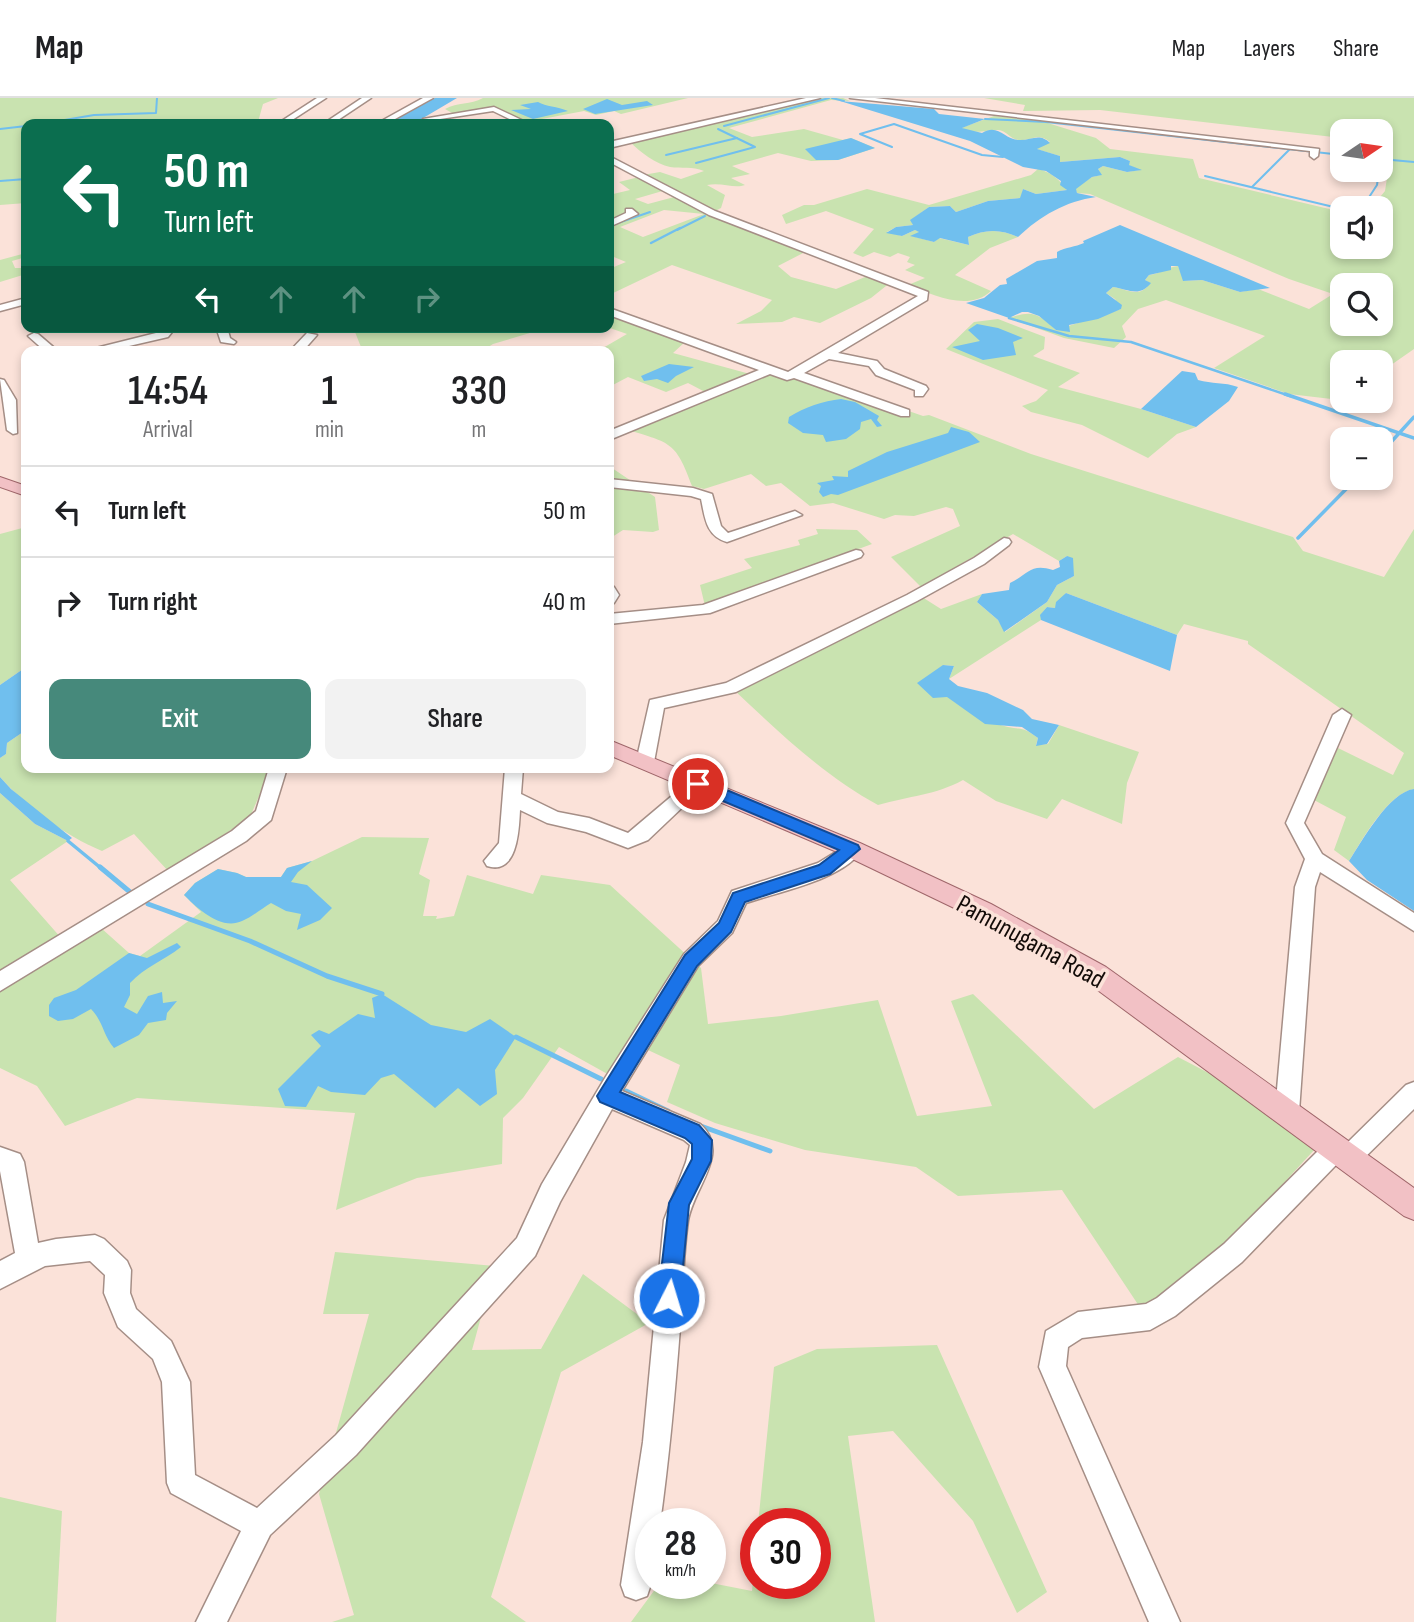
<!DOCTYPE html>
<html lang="en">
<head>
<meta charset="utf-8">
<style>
  :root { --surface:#fff; --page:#f2f2f2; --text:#202124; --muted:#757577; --line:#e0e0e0; --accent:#46897b }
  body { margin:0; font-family:"Sofia Sans Condensed",sans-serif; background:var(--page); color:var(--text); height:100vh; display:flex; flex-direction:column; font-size:26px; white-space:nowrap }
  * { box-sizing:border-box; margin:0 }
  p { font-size:23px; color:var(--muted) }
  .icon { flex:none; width:38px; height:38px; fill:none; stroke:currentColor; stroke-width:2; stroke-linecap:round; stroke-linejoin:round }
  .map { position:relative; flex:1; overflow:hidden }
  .panel { position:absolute; left:21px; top:248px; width:593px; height:427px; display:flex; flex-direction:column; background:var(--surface); border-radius:14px; box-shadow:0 4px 10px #0003 }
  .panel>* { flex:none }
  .top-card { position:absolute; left:21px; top:21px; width:593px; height:214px; border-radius:14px; box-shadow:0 4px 10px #0003; background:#0b6e4f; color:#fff; overflow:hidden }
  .needle { width:46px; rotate:77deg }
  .controls { position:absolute; left:1330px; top:21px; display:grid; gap:14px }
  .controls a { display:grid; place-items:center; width:63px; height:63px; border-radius:14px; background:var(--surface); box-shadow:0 4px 10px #0003; font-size:35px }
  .speed { position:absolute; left:635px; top:1410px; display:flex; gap:14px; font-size:35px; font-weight:700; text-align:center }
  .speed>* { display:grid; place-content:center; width:91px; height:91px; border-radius:50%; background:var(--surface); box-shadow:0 4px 10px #0003; line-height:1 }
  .speed small { font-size:18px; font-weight:400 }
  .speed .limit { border:10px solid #d22; background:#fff; color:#111 }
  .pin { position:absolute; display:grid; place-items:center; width:60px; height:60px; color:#fff; margin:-30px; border:4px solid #fff; border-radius:50%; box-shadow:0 2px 7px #0007 }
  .me { position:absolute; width:77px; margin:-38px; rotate:5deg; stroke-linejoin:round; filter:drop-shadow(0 0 5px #0008) }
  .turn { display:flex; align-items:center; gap:24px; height:147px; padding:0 28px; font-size:32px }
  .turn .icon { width:91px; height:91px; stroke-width:2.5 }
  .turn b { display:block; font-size:49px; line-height:60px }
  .lanes { display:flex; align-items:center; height:66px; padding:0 28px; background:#0003; justify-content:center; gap:35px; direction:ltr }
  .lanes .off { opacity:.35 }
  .eta { display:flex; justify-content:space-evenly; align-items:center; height:119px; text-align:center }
  .eta b { font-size:42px; font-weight:600; line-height:49px }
  .button { display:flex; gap:14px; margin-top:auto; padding:14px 28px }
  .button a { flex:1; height:80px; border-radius:14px; background:var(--accent); color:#fff; font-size:28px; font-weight:600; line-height:80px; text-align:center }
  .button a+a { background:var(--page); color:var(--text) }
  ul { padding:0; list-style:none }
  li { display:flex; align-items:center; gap:21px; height:91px; padding:0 28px; border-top:2px solid var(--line) }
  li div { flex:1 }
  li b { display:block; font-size:26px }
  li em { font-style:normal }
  header { display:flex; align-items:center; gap:42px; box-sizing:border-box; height:98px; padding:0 35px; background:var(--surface); border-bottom:2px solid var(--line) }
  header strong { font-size:33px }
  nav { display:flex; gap:38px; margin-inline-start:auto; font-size:24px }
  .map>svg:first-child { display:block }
</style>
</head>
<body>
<header>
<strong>Map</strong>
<nav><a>Map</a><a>Layers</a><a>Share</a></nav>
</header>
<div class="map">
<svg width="1414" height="1524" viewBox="0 0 1414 1524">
  <rect width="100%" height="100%" fill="#fbe2d9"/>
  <!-- green -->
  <g fill="#c9e3b0" fill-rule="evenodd">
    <polygon points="0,0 278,0 263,6 258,24 270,26 26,26 26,105 0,107"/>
    <path d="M483,0H688L621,16L614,13L596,17L584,13L526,24L496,11L454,16L445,11C458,4 470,7 483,0Z"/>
    <path d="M820,0H843L850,3L831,2L729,30L752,39L804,31L843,42L851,40L875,50L838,62L811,63L778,55L732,68L750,76L731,80L745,87C734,91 722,84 707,87L725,97L721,110L713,114L700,108L698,103L643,77L660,74L681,81L704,73C692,68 682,71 670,69C656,66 640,54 630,44Z"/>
    <path d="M984,0H1414V251L1381,274V264H1342V300L1340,302L1289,296L1214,270L1265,238L1166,202L1138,211L1122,228L1126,239L1114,250L1064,240L1009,220C1032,212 1038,215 1056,232L1121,211L1115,201L1106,195L1113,189C1127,191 1140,201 1150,185L1145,182L1149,177C1161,176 1166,169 1178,168L1184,183L1202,182L1240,194L1258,191L1309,211L1333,196L1289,181L1090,96L1077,95L1075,90L1092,79L1101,77L1098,71L1103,68L1127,74L1140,72L1128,67L1130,63L1120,59L1060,64V58L1036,51L1050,44C1038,34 1031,43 1018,42C1011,41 1006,33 999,32C983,32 977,37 961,30L994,18L1038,22L1096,40L1110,51L1193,61L1199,80L1342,114V149H1381V110H1371L1385,93L1389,67L1381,61V33H1342V40L1100,12L1023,13L1025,7ZM1342,187H1381V226H1342Z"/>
    <path d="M1038,71C1051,74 1060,82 1067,92L1036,96L1023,91L1021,100L988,103L956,114L950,108L929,109L911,122L913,127L896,129L887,134L902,138L915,132L920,134L912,138L934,144L939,140L969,147L968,139C985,131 1001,131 1018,139L990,150L955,177L991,193C968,214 934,197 908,187L925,180L905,172L915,167L907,164L910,159L898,155L890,159L874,154L863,159L853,155L874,131L826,113L786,126L782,117L804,107H814L867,91L929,107L1031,77Z"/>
    <path d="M639,79L666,92L635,101L648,106L678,98L706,116L807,153L778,168L791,179L836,191L870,177L891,184L871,200L820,225L794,219L782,224L736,226L761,213L772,202L672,167L609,197V171L626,164L609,157V97L630,92L619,84ZM664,112L704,116L643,139L620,129Z"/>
    <polygon points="26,155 26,159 12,163 15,170 26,170 26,176 0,184 0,162"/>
    <polygon points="609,215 686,243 673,255 750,276 707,295 688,285 666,294 628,279 609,289 609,254 596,254 627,236 607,229"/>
    <polygon points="998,221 1045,239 1044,251 1033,258 1080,275 1058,289 1141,311 1196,329 1177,336 1148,360 1082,327 1031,314 1022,308 1036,303 1048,292 946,251 974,224"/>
    <polygon points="291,229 550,229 493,246 480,254 357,254 361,249 355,234"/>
    <path d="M800,275L923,318L929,317L1031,356L1293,439L1303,453L1384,479L1414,431V691C1388,695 1362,742 1349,763L1334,752L1346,719L1314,702L1338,650L1393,677L1404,655L1248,546V543L1184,526L1177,537L1066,495L1055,510L1047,509L1042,515L1041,522L949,581L954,568L943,567L947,598C964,612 986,624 1008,629C1024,632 1023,629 1038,640L1036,647L1048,646L1059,627L1139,654L1127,685L1122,726L1062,701L1047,721L996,703L963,682C936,697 909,698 878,707C824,678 778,633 734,592L922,499L941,511L982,496L977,504L998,522L1005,534L1047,504L1057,487L1074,478L1067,458L1059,463L1013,436L921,489L891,459L960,428L953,411L946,409L914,418L895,417L884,421L833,405L810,408L781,385L766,388L751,376L704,391L692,388C676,344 671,345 628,332L767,277L794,280Z"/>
    <polygon points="609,368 655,399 659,432 653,434 623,432 609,441"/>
    <polygon points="26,429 26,569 0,587 0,436"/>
    <polygon points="816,431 857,432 872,446 705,508 700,487 752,470 744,461 800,447 798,442 818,436"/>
    <path d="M26,632V670H271L250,719L169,774L134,736L102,753C64,737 28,710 0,679V660L6,656L7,645Z"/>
    <polygon points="0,695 35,726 68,743 10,782 62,841 0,878"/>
    <polygon points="362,739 429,740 419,776 430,782 423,818 437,818 436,821 454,818 467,777 533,796 541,777 610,787 701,870 708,926 781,918 878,902 917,1018 992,1008 951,903 973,896 1094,1011 1178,959 1224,983 1315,1051 1214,1161 1141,1211 1062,1092 958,1098 916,1069 805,1052 715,1025 667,1004 680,967 633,945 611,978 559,949 523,1000 503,1020 502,1066 417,1080 336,1112 355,1015 137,1000 65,1028 37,988 0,970 0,891 101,830 129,855 140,858 201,814 184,797 195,785 218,771 237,775 246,779 281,779 287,770 312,763"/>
    <polygon points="335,1154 495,1168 472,1252 541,1251 583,1176 649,1225 561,1274 491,1499 526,1524 332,1524 354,1517 319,1396 369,1216 323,1216"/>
    <polygon points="937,1247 1047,1494 1017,1515 973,1423 893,1333 848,1338 875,1524 631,1524 659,1486 711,1485 752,1493 756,1451 756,1486 816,1486 816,1426 758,1426 774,1269 817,1251"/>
    <polygon points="0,1399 62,1413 56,1524 0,1524"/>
  </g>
  <!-- water -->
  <g fill="#70bfee">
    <path d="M435,0H457L413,26H389C394,20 425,6 435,0Z"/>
    <polygon points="607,1 622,7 647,3 653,7 595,16 583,11"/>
    <path d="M840,3L934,11L939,16L985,21L962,30L982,35C998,25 1004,41 1018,42C1031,43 1039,34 1050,45L1037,51L1060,58V64L1120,59L1130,63L1129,67L1142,72L1127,74L1103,68L1098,71L1102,77L1092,79L1076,91L1077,95L1096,99C1066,103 1040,118 1018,139C1001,131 985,131 968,139L969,147L940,140L934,144L910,138L919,134L915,132L902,138L886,135L896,129L913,127L910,122L929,109L950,108L956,114L988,103L1020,100L1023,91L1036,96L1067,92L1060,87L1061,83L1046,73L1023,69L970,43Z"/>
    <path d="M538,4C546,9 557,8 568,13L533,21L511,12L531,11L520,7Z"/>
    <polygon points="851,40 875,50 838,62 816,62 805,51"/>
    <path d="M1120,127L1270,190L1240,194L1202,182L1183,183L1178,168H1171V172L1149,177L1145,182L1151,185C1139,200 1128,191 1113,189L1106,195L1122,207L1121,211L1098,221L1069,227L1070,234L1056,232L1039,218L1028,214H1022L1009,220L966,205L984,200L1000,187L1007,186L1006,181L1037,163L1057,160V154C1066,149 1075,149 1084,145L1083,143Z"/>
    <polygon points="977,226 998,230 1023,240 1013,244 1016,257 983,262 952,249 980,243 968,232"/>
    <polygon points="669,266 694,269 676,278 668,285 657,281 644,283 641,278"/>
    <path d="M1182,273L1195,275L1198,282C1212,286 1224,284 1238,289L1229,303L1196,329L1141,311Z"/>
    <path d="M841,301L855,304L879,318L877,322L882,328L877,329L871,321L861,324L860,331L846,341L826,344L823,337L803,335L788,325L789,319C805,309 823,303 841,301Z"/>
    <polygon points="951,329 969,334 980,344 838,397 831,396 823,399 819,394 821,388 817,385 834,382 832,378 848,379 848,373 887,354 948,335"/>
    <path d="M1067,458L1073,460L1074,478L1057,487L1047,504L1004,534L998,522L977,504L982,496L1009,492L1010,485C1029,476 1030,465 1053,472L1060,469L1059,463Z"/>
    <polygon points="1066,495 1177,537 1170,573 1041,522 1040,517 1047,509 1055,510 1056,504"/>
    <polygon points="943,567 954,568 949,581 958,588 987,595 1023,612 1032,621 1059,627 1047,646 1036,648 1038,640 1022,629 985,626 947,599 933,600 917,585"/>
    <polygon points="26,569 26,632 7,645 6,656 0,660 0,587"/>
    <polygon points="0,679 11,691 72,740 68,743 35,726 0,695"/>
    <path d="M1414,691V813L1367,782L1349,763C1362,743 1389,694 1414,691Z"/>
    <path d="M312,763L298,774L291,784L307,787L332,810L320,822L297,832L301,816L286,813L271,805C261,811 252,819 242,823C221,833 197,810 184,797L195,785L218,771L237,775L246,779H281L287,770Z"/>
    <path d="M177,845L181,849C163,863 145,869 130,885V897L124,909L137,916L148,898L162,894L163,905L177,903L167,915L166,922L148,925L139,937L114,950C103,937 103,923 91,911L73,921L58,923L49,918V907L54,900L76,892L129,855L147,860Z"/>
    <polygon points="382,896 431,927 466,934 490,921 516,939 495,972 497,996 480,1008 458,990 435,1010 394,976 381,980 365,997 331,994 318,988 306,1009 285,1008 278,991 321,948 311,937 319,932 329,936 358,916 375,920 372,900"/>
  </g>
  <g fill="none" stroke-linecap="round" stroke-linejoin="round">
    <!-- stream-far3 -->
    <g stroke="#70bfee" stroke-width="2">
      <polyline points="832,0 844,3"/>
      <polyline points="985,21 1046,24 1342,57"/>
      <polyline points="41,26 94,17 156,15 157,0"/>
      <polyline points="724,28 829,0"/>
      <polyline points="0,31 26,28"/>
      <polyline points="718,31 751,47"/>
      <polyline points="892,49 860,36 894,26 982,57 1003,59"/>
      <polyline points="666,57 737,40"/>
      <polyline points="1381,61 1414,64"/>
      <polyline points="696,65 755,49 751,47"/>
      <polyline points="1205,78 1342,111"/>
      <polyline points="0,83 26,81"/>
      <polyline points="1252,89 1290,51"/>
      <polyline points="1362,110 1377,87 1379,72"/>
      <polyline points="609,128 650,114"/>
      <polyline points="677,132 705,118"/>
    </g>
    <!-- stream-far2 -->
    <g stroke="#70bfee" stroke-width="2.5">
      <polyline points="651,145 680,130"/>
      <polyline points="1009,220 1069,238 1131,244 1290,298"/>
    </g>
    <!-- stream-far1 -->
    <g stroke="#70bfee" stroke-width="3.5">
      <polyline points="1285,296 1414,340"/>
      <polyline points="1381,355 1414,319"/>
      <polyline points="1298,440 1357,380"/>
      <polyline points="68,743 102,771"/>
    </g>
    <!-- stream -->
    <g stroke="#70bfee" stroke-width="5">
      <polyline points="100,769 130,794"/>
      <polyline points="148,806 250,843 327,878 382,896"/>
      <polyline points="516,939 601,981"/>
      <polyline points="626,993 668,1013"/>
      <polyline points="698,1027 770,1053"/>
    </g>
    <!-- minor casing -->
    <g stroke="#a58e86" stroke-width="3">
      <g id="minor">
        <polygon points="317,0 326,0 286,26 277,26"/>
        <polygon points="362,0 371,0 332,26 323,26"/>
        <polygon points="423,0 433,0 386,26 376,26"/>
        <polygon points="806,0 820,0 609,50 609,44"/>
        <polygon points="850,0 875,0 1319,51 1318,58 1314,61 1310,58 1310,53"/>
        <polygon points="494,9 530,26 520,26 493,13 427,23 423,21"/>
        <polygon points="609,58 715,113 928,194 927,202 838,255 877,263 884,271 926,288 928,291 923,298 915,298 915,292 876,277 869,268 829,261 804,275 909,312 909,318 901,318 794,280 787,282 770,276 609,342 609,333 759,272 609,217 609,210 788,274 918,198 709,117 609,64"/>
        <polygon points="626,111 632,111 638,116 609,129 609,123 626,115"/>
        <polygon points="26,200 26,206 0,213 0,207"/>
        <polygon points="164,229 176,229 168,239 103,254 80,254 160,234"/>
        <polygon points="216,229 227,229 230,240 236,244 234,246 221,244"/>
        <polygon points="34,235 38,236 59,254 46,254 28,238"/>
        <polygon points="307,235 317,237 302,254 289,254"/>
        <polygon points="0,281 4,282 16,302 17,335 13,336 7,332"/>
        <path d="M609,381L693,390L712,396L721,428L728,435L795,413L802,417L727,444C706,438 705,420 701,401L691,398L609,389Z"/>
        <polygon points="1004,440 1009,441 1011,444 1009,447 984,466 917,503 736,594 664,610 654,664 651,669 639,669 636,664 650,602 726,585 907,497 974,460"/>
        <polygon points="856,452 861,453 863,456 861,459 710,515 609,526 609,516 703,507"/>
        <polygon points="609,487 614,489 619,497 614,505 609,507"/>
        <polygon points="1342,611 1351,617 1304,725 1322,756 1414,815 1414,833 1320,774 1315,789 1299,1014 1295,1022 1287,1025 1279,1022 1275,1014 1295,789 1305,761 1286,725 1333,617"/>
        <polygon points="269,670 287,670 271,722 246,743 0,893 0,873 232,733 256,713"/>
        <path d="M505,670H523L521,696L558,714L589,720L628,735L692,681H704L707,686L648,742L628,750L586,734L547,725L520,712C519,730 518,778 487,768L484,763L499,745Z"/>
        <path d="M852,744L859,746L862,751C846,781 777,794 746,805L732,835L698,868L622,993L700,1026C732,1054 693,1090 688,1123C683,1158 683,1194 680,1230C675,1296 669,1361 660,1426H651V1486L647,1498L636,1502L625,1498L621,1487L643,1344L664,1122L686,1064L690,1047L684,1042L612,1011L560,1104L535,1158L356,1357L270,1437L227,1524H196L241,1433L171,1395L167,1385L162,1284L153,1261L118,1229L104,1195L105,1177L90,1163L45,1168L0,1191V1163L15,1155L0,1073V1049L20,1056L24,1064L38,1145L56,1141L95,1137L104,1141L127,1163L131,1172L130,1195L136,1211L171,1243L190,1284L195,1377L257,1410L336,1337L517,1140L542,1086L605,980L684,856L718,823L732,793L818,765Z"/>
        <polygon points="1414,984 1414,1011 1355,1069 1347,1073 1337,1066 1242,1164 1175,1218 1150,1232 1082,1240 1068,1249 1066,1268 1180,1524 1149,1524 1039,1269 1046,1233 1078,1214 1146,1206 1157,1200 1224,1146 1327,1044 1335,1041 1345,1047 1406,987"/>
      </g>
    </g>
    <!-- major casing -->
    <g stroke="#9f666a" stroke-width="2">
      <g id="major">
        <polygon points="0,379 26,388 26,398 0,389"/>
        <polygon points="609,642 860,745 991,806 1106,869 1414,1090 1414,1122 1404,1118 1088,885 975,820 844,757 609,657"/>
      </g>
    </g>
    <!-- minor -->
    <use href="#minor" fill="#fff" fill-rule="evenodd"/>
    <!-- major -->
    <use href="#major" fill="#f2c1c5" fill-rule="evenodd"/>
  </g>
  <!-- route -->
  <polygon fill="#1a73e8" stroke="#114b97" stroke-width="2" points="698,680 858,747 860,751 830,776 745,804 731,834 697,868 620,994 699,1027 712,1042 711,1063 689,1107 680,1200 677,1207 669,1210 662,1207 658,1200 669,1105 692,1061 692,1046 685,1040 600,1004 597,998 685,857 719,825 733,795 819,767 839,752 692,690 690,686 692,682"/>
  <g text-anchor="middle" stroke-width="7" stroke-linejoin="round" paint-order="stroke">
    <!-- street labels -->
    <g font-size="26" fill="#130b08" stroke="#fbe2d9">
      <text transform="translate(1031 843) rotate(29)" y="9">Pamunugama Road</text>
    </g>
  </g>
</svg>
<div class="controls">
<a><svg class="needle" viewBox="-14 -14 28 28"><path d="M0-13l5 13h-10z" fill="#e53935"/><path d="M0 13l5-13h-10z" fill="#757577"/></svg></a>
<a><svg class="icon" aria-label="sound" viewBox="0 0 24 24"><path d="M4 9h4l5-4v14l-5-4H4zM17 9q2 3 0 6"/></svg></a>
<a><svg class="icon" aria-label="search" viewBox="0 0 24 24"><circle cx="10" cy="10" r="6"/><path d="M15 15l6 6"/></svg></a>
<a>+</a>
<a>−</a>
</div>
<div class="speed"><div>28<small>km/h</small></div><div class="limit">30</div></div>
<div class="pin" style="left:698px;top:686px;background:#d93025"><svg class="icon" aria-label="arrive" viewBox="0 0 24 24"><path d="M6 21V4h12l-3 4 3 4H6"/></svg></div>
<svg class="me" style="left:669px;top:1200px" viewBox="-20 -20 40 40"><circle r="17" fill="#1a73e8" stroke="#fff" stroke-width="3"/><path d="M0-11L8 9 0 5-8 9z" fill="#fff"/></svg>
<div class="top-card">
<div class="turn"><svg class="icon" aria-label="left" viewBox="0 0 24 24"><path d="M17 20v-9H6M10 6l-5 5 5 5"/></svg><div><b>50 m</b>Turn left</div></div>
<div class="lanes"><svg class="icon" aria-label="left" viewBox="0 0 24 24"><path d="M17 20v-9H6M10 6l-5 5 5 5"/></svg><svg class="icon off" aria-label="ahead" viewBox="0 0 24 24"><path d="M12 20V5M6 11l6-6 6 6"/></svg><svg class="icon off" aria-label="ahead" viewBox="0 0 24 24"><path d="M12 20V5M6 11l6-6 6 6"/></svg><svg class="icon off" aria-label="right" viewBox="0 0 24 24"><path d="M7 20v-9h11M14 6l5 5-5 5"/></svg></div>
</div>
<section class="panel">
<div class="eta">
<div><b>14:54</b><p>Arrival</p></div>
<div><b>1</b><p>min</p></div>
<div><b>330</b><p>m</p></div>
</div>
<ul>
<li><svg class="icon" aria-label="left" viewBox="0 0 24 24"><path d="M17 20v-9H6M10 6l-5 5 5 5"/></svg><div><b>Turn left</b></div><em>50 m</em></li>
<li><svg class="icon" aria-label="right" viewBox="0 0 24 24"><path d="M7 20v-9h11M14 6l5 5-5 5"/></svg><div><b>Turn right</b></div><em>40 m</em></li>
</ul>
<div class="button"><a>Exit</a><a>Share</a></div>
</section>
</div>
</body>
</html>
